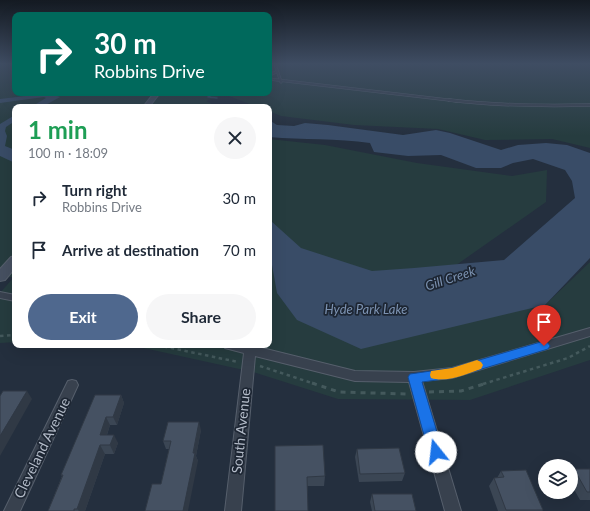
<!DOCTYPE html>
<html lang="en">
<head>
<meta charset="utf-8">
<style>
  :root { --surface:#fff; --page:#f6f6f7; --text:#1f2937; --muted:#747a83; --accent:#4f688e }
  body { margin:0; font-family:Lato,sans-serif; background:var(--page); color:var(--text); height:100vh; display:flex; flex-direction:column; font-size:15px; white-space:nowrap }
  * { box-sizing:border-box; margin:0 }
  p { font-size:13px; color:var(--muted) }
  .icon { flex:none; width:22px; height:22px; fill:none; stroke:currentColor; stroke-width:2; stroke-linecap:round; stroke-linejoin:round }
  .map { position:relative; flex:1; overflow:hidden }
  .details { position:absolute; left:12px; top:104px; width:260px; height:244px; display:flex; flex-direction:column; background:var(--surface); border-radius:8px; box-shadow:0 4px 16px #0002 }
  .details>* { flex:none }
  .top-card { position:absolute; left:12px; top:12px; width:260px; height:84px; border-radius:8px; box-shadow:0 4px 16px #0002; background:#00695c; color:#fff; overflow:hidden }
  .fabs { position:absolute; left:538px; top:459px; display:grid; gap:8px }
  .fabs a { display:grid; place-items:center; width:40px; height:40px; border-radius:50%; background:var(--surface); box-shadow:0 4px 16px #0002; font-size:20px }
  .pin { position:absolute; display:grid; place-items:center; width:34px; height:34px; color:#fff; margin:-41px -17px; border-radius:50% 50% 50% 0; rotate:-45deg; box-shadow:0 0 4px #0007 }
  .pin .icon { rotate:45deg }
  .me { position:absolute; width:44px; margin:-22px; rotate:344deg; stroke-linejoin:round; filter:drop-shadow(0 0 3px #0008) }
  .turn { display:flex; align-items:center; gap:14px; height:84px; padding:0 16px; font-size:18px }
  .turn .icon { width:52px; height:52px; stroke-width:2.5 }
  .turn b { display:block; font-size:28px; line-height:34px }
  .round { display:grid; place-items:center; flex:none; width:42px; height:42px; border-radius:21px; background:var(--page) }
  .headline { display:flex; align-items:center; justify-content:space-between; height:68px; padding:0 16px }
  h1 { font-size:24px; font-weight:700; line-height:30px; color:#1e9e55 }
  .primary-button { display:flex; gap:8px; margin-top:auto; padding:8px 16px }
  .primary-button a { flex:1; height:46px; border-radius:24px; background:var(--accent); color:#fff; font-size:16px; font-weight:700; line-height:46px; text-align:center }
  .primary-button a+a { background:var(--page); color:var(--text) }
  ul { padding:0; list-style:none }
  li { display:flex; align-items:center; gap:12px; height:52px; padding:0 16px }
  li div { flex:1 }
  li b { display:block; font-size:15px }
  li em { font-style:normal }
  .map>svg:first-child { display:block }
</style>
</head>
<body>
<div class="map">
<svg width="590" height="511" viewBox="0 0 590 511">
  <rect width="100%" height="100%" fill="#242f3e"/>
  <!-- green -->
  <g fill="#263c3f">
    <polygon points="0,64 15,64 15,93 269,93 269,64 590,64 590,148 552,139 485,140 438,129 354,125 281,116 269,111 269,107 257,107 224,94 206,101 218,107 15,107 15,342 0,343 0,293 14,277 0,277"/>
    <polygon points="269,139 325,145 417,163 512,176 547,170 546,202 432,282 545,305 590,262 590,360 470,400 338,399 253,372 130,345 269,345"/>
  </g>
  <!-- water -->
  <g fill="#394c67">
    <polygon points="42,94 51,94 60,97 42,107 31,107 46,98 44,97 0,103 0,99"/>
    <polygon points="15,115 15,121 6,127 5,131 7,136 5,146 15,150 15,163 0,156 0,124"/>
    <path d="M269,120L277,125L294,126L305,123L328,125L403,135L436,130L450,133L501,150L518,145L546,143L567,145L590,153V258L545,305L361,349L297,320L277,293L272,265L269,259V222L271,221L301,248L372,271L414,268L504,260L575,198L572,181L565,170L533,159L513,163L501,168H476L441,155L408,156L374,152L370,143C337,138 303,140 269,137Z"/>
  </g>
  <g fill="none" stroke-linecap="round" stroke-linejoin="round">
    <!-- stream -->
    <polyline stroke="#394c67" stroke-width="1.5" points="215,93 208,97 217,98"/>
    <!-- lane-far1 casing -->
    <g stroke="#565f6c" stroke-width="3">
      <g id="lane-far1">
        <polyline points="275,64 281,82"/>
        <polyline points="269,75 276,72"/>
        <polyline points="269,79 457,101"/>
      </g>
    </g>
    <!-- lane casing -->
    <g stroke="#565f6c" stroke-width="3.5">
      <path id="lane" d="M449,100C496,106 543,106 590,105"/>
    </g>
    <!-- street casing -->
    <g stroke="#565f6c" stroke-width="2">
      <g id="street">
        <polygon points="0,292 15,295 15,301 0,298"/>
        <polygon points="590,328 590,336 452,378 422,381 461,511 445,511 409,382 355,381 255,356 241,511 225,511 244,353 225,348 223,345 250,345 355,371 414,372 452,368"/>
        <polygon points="72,380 76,381 78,385 20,511 4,511 68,381"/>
      </g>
    </g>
    <!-- secondary casing -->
    <g stroke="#565f6c" stroke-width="2">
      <g id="secondary">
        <polygon points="154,93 160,93 149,107 143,107"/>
        <polygon points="15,256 15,268 5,280 0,281 0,269 11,257"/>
      </g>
    </g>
    <!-- path-far1 -->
    <g stroke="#44595c" stroke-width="2.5" stroke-dasharray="3.5 3.5" stroke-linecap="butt">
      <polyline points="0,336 15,335"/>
      <polyline points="157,345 238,362"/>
      <polyline points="260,366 315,384"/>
      <polyline points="483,384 568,358 590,346"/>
    </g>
    <!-- path -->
    <g stroke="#44595c" stroke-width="3" stroke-dasharray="5 5" stroke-linecap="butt">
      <polyline points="312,383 339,392 407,394"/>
      <polyline points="429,392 461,391 487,383"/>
    </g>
    <!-- lane-far1 -->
    <use href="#lane-far1" stroke="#38414e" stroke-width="2"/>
    <!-- lane -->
    <use href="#lane" stroke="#38414e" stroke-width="2.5"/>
    <!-- street -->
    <use href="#street" fill="#38414e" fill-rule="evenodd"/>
    <!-- secondary -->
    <use href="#secondary" fill="#465061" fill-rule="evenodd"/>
  </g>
  <!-- wall -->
  <g fill="#3b4654">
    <polygon points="121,395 124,403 117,425 110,425 107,435 118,443 114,454 105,454 85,511 48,511 62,476 61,475"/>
    <polygon points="201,430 196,456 198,461 161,484 169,449 166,449 163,441"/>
    <polygon points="275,446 325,476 324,486 307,486"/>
    <polygon points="357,449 405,473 402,481 359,482 355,457"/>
    <polygon points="574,469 590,469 590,500 580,500 571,484 571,474"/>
    <polygon points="501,471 543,510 542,511 498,511 489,486 494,478 497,478"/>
    <polygon points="372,494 416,511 372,511 370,502"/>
  </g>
  <!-- shaded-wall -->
  <g fill="#303945">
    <polygon points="27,391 32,399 0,456 0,436"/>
    <polygon points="121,395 124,403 117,425 113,417"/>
    <polygon points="106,417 110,425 104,443 100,435"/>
    <polygon points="199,422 201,430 196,456 198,461 188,511 183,511"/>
    <polygon points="114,435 118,443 114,454 110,445"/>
    <polygon points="100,445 105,454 85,511 79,511 77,509"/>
  </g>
  <!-- building -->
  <g fill="#455162" stroke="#303945">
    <polygon points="3,391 27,391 0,436 0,396"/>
    <polygon points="95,395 121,395 113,417 106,417 100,435 114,435 110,445 100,445 77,509 74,509 74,511 48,511 63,475 61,475"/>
    <polygon points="168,422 199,422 193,453 195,453 183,511 145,511 152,484 161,484 171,441 163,441"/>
    <polygon points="323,445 325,476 307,477 308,511 275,511 275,446"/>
    <polygon points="399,448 405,473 360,474 357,449"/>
    <polygon points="574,469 590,469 590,492 587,492"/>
    <polygon points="526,470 543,510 506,510 494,478 504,477 501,471"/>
    <polygon points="372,494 412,494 416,511 375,511"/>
  </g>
  <!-- sky -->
  <linearGradient id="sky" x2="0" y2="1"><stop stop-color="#141a22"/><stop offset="0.47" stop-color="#3f4d63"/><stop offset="1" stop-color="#3f4d63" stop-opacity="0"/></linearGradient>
  <rect width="590" height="136" fill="url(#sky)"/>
  <!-- route -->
  <polygon fill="#1a73e8" stroke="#114b97" points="544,341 548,343 550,346 548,349 452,378 422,382 443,452 441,457 436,459 430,457 408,377 410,374 452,368"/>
  <!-- slow -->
  <path fill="#f59e0b" d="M477,360L481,362L483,365L481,369C467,374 446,383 431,378L430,375L431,371L452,368Z"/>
  <g text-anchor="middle" stroke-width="3.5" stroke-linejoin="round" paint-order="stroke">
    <!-- water labels -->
    <g font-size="13" font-style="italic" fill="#7c92b1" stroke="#1d2633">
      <text transform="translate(450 278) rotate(-18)" y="5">Gill Creek</text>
      <text x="366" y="314">Hyde Park Lake</text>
    </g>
    <!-- near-street labels -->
    <g font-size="14" fill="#b4bcc9" stroke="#1d2633">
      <text transform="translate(241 431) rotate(-84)" y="5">South Avenue</text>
      <text transform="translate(42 448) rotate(-64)" y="5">Cleveland Avenue</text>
    </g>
  </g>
</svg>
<div class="fabs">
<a><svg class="icon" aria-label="layers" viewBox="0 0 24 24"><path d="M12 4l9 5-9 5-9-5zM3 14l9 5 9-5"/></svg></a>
</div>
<div class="pin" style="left:544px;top:346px;background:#d93025"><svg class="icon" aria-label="arrive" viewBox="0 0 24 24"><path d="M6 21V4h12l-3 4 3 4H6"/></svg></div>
<svg class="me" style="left:436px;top:452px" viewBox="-20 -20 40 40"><circle r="19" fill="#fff"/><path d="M0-13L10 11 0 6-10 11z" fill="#1a73e8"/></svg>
<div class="top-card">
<div class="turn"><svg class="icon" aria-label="right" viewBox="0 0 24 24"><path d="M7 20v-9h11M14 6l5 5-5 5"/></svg><div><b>30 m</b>Robbins Drive</div></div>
</div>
<section class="details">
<div class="headline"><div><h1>1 min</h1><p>100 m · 18:09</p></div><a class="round"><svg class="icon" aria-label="close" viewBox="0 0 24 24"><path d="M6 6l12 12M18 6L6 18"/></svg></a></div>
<ul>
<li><svg class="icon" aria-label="right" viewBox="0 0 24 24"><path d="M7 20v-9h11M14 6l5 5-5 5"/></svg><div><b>Turn right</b><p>Robbins Drive</p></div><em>30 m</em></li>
<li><svg class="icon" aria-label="arrive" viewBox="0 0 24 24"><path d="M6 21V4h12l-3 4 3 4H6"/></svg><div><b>Arrive at destination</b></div><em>70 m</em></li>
</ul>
<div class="primary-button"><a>Exit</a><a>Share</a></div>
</section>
</div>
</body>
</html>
